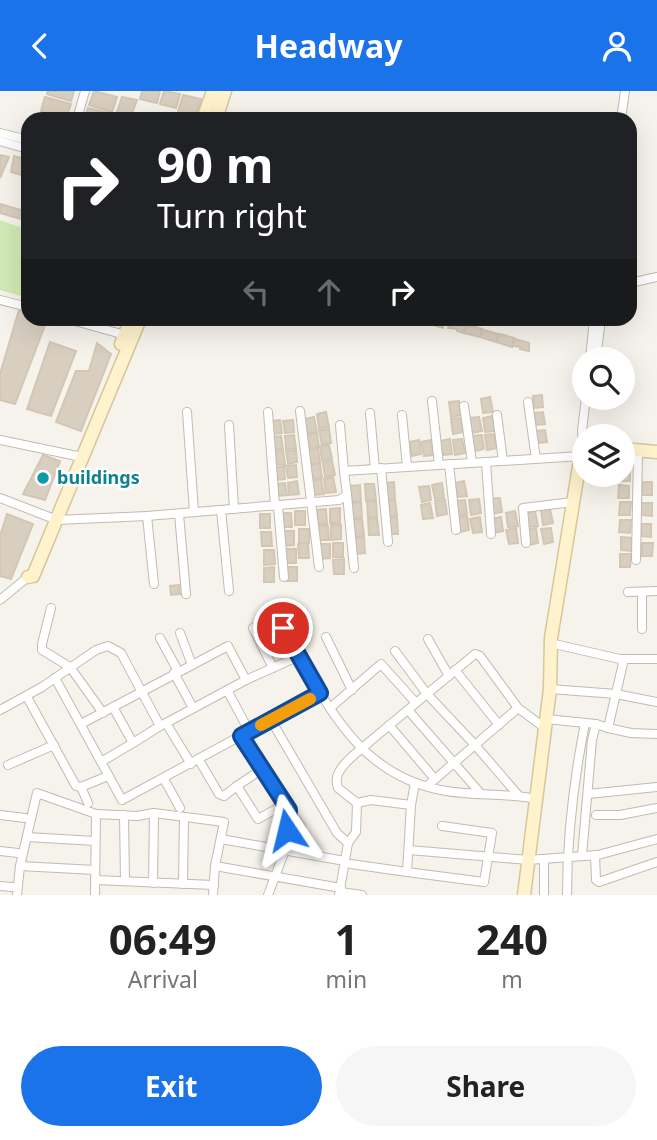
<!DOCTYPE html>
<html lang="en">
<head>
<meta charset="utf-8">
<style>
  :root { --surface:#fff; --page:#f6f6f6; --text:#222; --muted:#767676; --accent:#1a73e8 }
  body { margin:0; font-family:"Noto Sans",sans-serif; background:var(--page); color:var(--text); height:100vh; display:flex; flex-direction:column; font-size:26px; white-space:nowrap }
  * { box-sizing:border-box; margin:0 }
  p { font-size:23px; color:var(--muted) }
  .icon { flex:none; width:38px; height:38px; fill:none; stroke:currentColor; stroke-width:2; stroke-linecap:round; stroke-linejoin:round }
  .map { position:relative; height:804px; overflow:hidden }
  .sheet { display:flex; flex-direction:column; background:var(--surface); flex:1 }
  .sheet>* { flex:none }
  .hud { position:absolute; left:21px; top:21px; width:616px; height:214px; border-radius:21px; box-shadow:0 7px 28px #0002; background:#202124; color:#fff; overflow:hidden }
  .buttons { position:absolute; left:572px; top:256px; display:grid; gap:14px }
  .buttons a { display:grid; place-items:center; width:63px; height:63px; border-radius:50%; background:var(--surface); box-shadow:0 7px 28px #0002; font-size:35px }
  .pin { position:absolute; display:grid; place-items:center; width:60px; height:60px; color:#fff; margin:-30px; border:4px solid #fff; border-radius:50%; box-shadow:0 2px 7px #0007 }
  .me { position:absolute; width:77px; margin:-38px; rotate:350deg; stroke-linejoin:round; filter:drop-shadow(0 0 5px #0008) }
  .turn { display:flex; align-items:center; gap:24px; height:147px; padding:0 21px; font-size:32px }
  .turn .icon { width:91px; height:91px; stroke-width:2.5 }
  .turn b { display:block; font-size:49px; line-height:60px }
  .lanes { display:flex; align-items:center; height:66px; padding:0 21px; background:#0003; justify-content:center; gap:35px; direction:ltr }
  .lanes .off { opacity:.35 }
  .eta { display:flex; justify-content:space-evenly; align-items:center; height:119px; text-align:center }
  .eta b { font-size:42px; font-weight:700; line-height:49px }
  .cta { display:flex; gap:14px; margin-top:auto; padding:14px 21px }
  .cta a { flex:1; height:80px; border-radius:42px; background:var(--accent); color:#fff; font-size:28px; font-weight:700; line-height:80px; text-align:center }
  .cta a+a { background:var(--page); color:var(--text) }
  header { display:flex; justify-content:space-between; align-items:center; height:91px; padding:0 21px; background:var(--accent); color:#fff; font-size:32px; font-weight:700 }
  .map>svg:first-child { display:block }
</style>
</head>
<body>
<header><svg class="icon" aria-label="back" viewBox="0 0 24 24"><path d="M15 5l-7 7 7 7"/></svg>Headway<svg class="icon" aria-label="person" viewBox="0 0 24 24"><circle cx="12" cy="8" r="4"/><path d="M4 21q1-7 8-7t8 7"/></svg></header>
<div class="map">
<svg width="657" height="804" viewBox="0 0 657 804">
  <rect width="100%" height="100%" fill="#f6f3ec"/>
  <!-- green -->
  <polygon fill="#d2eab5" points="0,129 28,139 28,207 0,199"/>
  <!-- building -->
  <g fill="#d8cfc1" stroke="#d3c7b4" stroke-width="2">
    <polygon points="48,0 74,0 71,10 47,3"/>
    <polygon points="94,0 117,6 112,21 89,14"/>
    <polygon points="142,0 160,0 157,12 140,8"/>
    <polygon points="164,0 180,3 176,17 160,13"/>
    <polygon points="183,4 201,8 195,28 176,28"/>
    <polygon points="45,6 71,13 66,27 41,20"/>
    <polygon points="122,6 137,9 131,25 117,21"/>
    <polygon points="88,17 112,23 110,28 85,28"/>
    <polygon points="0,64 9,66 0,87"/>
    <polygon points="14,65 28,69 28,86 11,81"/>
    <polygon points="0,113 28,121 28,130 0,122"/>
    <polygon points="19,219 28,222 28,228 47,229 15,313 0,309 0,283"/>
    <polygon points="429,228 444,228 443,237 427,232"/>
    <polygon points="452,229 466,234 464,242 457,240 457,238 448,237"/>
    <polygon points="468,234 482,238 480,246 464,242"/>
    <polygon points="484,239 498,243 496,251 480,246"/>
    <polygon points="500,243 514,247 512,256 496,251"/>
    <polygon points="515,248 529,252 529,260 520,258 521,256 513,255"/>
    <polygon points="50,251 76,260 51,325 27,318"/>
    <polygon points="97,252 111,263 81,340 56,331 76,280 89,280"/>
    <polygon points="542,304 543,316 534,317 533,305"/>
    <polygon points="490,306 493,321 483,322 481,308"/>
    <polygon points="459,310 461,324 451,326 449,311"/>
    <polygon points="326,321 329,336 319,337 317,323"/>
    <polygon points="543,321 545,333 536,334 534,322"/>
    <polygon points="492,325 495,340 485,341 483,327"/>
    <polygon points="314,326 317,341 307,342 305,328"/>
    <polygon points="479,326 482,340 472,342 469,327"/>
    <polygon points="461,327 463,341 453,343 451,328"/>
    <polygon points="280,329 282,342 272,343 271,330"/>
    <polygon points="293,329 294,341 285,342 283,330"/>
    <polygon points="329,338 331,352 322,354 319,339"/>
    <polygon points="545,339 547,351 538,352 536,340"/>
    <polygon points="317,342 319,356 310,358 307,344"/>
    <polygon points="494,343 497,357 487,359 485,344"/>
    <polygon points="294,344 296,357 286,358 285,345"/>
    <polygon points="482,344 484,358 475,360 472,345"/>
    <polygon points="281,345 283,358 273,359 272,346"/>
    <polygon points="450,348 452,363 443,364 440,350"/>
    <polygon points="462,348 465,362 455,364 453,349"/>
    <polygon points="419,349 421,363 412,365 409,351"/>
    <polygon points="431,349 433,364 424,365 421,351"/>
    <polygon points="329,354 332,368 322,370 320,355"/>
    <polygon points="318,357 320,372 311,373 308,359"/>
    <polygon points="296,359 297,371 288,373 286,360"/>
    <polygon points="283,360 285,373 275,374 274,361"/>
    <polygon points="43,364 60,370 45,409 23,403"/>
    <polygon points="332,370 335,384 325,386 323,372"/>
    <polygon points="320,372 322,387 313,388 310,374"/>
    <polygon points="296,374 297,386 288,387 286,375"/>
    <polygon points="284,375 285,388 276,389 274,377"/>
    <polygon points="623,377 630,378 630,390 619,390 619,383 623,383"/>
    <polygon points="333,386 336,401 326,402 324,388"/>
    <polygon points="321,388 324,403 314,404 312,390"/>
    <polygon points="297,390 299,403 289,404 288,392"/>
    <polygon points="464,390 467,405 457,406 455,392"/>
    <polygon points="394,391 395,408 386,409 384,392"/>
    <polygon points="642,391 652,391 652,404 641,404"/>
    <polygon points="285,392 287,404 277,405 276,393"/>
    <polygon points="442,392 444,407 435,408 432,394"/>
    <polygon points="365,393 374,393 376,409 366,410"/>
    <polygon points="360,394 361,410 352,411 350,395"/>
    <polygon points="619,394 629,395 629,407 618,407"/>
    <polygon points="429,395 431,409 422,411 419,396"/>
    <polygon points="500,407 502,421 492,423 490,408"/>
    <polygon points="395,408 397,425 387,425 386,409"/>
    <polygon points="479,408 481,422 471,424 469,409"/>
    <polygon points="445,409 447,423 437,425 435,410"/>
    <polygon points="465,409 467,423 457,425 455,410"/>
    <polygon points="367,410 376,410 377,426 368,427"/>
    <polygon points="361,411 362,427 353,428 351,412"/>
    <polygon points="620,411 631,411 630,424 619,424"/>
    <polygon points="430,412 433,427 423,428 421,414"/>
    <polygon points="641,412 652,412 652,425 641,424"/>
    <polygon points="340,417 340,432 330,432 330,418"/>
    <polygon points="326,418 327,433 317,433 316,419"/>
    <polygon points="550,418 553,432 543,434 541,419"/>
    <rect x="295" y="420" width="10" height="14"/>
    <polygon points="515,420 518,435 508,436 506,422"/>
    <polygon points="535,420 538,435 528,436 526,422"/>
    <polygon points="281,422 291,422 292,436 282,436"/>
    <polygon points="7,423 33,433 11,488 0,485 0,445"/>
    <rect x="260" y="423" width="10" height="14"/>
    <polygon points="467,425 469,439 460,441 457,426"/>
    <polygon points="397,426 398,443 389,443 387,427"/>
    <polygon points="480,426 482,441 473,442 470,428"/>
    <polygon points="501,426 503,440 494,442 491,428"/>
    <polygon points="377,427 379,444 369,444 368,428"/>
    <polygon points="362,428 364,445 354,445 353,429"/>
    <polygon points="620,429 631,429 630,442 619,441"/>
    <polygon points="641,433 651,433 651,446 641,445"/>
    <polygon points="331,434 341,434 341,448 331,449"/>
    <polygon points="318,435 328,435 329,449 318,449"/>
    <polygon points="516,437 518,452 509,453 506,439"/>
    <polygon points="536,437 538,452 529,454 526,439"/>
    <polygon points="551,437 553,451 544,453 541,438"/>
    <rect x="299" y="438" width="10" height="14"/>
    <polygon points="284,440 294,440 294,454 284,455"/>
    <polygon points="261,441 271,441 272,455 262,455"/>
    <polygon points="364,446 365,462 356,463 355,447"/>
    <polygon points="621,446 632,447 632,460 621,459"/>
    <polygon points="308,452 309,467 299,467 298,453"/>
    <rect x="333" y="452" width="10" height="14"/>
    <polygon points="642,452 653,452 652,465 642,465"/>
    <polygon points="320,453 330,453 330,467 320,468"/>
    <rect x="286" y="458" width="10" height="14"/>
    <polygon points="264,459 274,459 275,473 264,474"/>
    <polygon points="620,463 631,463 630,476 620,476"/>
    <polygon points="344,468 344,483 334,483 333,469"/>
    <polygon points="274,476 274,491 264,491 264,477"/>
    <polygon points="286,476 297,476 297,490 287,490"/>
    <polygon points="179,494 180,503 171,504 170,495"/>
  </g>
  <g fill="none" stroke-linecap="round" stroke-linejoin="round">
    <!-- street casing -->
    <g stroke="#c2bbae" stroke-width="10">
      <g id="street">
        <polyline points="136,26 145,28"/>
        <polyline points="77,28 85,0"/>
        <polyline points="621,28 625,0"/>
        <polyline points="0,42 28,49"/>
        <polyline points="0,50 28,58"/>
        <polyline points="630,192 657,186"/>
        <polyline points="0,209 28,216"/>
        <polyline points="68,228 125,244"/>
        <polyline points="590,268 594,228"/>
        <polyline points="596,268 601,228"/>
        <polyline points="432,310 439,374"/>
        <polyline points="528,311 536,368"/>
        <polyline points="464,315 472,371"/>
        <polyline points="300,320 319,476"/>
        <polyline points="187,321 194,421"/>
        <polyline points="268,321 275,415"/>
        <polyline points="370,322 375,378"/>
        <polyline points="402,324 407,376"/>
        <polyline points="497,324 503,370"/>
        <polyline points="229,334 234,418"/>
        <polyline points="340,334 344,380"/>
        <polyline points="0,349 77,365"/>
        <polyline points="583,354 582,340 586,306"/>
        <polyline points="486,371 491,443"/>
        <polyline points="449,373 456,439"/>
        <polyline points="381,377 388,451"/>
        <polyline points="347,404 354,477"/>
        <polyline points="0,407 57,429 147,425 339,409 347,404 344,380 581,365"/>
        <polyline points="278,415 284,486"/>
        <polyline points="221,419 229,500"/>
        <polyline points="179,423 186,503"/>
        <polyline points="147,425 154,493"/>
        <polyline points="526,452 523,417 573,411"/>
        <polyline points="636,469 638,359"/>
        <polyline points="628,501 657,500"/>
        <polyline points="642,501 642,538"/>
        <polyline points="0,509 28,486"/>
        <polyline points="51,517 42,553 42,559 70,576 103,622"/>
        <polyline points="180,542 192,574"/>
        <polyline points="326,546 352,599"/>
        <polyline points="160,547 178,580"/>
        <polyline points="428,548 449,585"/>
        <polyline points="550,552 620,568 657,568"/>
        <path d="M273,577L253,537C261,530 273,531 283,537C325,608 355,685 446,700C476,705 507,702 537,708"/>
        <polyline points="455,579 499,634"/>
        <polyline points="174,582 193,617"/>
        <polyline points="55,587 122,709 320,602"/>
        <polyline points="550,598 616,603 657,611"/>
        <polyline points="227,599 249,640"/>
        <polyline points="27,606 76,695 81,696 108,685"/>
        <polyline points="330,617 381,573 416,612"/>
        <polyline points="518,617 545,637"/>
        <polyline points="0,619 42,596 96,559 108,555 121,562 160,635 166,632"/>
        <polyline points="408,619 481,703"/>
        <polyline points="546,628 596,633 608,637 624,568"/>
        <polyline points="271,629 337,742 348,752"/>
        <polyline points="81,633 228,555 246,589 299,565"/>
        <polyline points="389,634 434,687"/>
        <polyline points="608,637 631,642 657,643"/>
        <polyline points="241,645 301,736"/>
        <polyline points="133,652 160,635"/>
        <polyline points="199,669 219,703 224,705 237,695"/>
        <polyline points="101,671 133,652 113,616"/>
        <polyline points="191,673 166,632 246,589"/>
        <polyline points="8,674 54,654"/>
        <polyline points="262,678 237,695 258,728 285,713"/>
        <polyline points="164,688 180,717"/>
        <polyline points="427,695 475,654 519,705"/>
        <polyline points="81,696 88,712"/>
        <polyline points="588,703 657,696"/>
        <path d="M357,712L338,697C336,691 336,686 339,681C346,668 363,657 374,647C408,619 441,591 475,563L480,565L518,617L475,654L427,603L395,560"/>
        <polyline points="411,714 407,781 484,791 492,742 442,735"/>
        <polyline points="96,723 137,725 154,722 224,731 215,775 213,804"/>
        <polyline points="0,724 25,727"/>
        <polyline points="124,724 125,790"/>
        <polyline points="596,724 620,724 657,717"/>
        <polyline points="27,746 95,750"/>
        <polyline points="221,748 345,770"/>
        <polyline points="409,759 528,769 598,764 657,748"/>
        <polyline points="0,760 18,762"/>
        <polyline points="595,764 596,789 599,791 657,771"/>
        <polyline points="582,765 592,649 596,633"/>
        <polyline points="351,773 407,781"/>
        <polyline points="20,775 95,779"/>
        <polyline points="215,775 341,797"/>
        <polyline points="95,789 214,794"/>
        <polyline points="153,792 154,722"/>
        <polyline points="183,793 184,726"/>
        <polyline points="0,795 12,796"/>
        <polyline points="340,801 362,804"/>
        <polyline points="17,804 20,775 37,702 96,723 95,804"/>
        <polyline points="268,804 285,759 289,719"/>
        <polyline points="339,804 348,752 356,741 357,712 371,709 411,714 415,692"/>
        <polyline points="544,804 544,768"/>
        <path d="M567,804C567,746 574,688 585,632"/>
      </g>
    </g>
    <!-- secondary casing -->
    <g stroke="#d6c79b" stroke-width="15">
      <g id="secondary">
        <polyline points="203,28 213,0"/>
        <polyline points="216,28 225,0"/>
        <polyline points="121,253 131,228"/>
        <polyline points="623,358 657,361"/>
        <polyline points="28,486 33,485 140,228"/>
        <polyline points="524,804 550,598 551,547 582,357 584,354"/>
      </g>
    </g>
    <!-- street -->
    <use href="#street" stroke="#fff" stroke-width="8"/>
    <!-- secondary -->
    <use href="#secondary" stroke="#fff3cd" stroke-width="12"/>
  </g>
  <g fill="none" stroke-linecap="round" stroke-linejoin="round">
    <!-- route casing -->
    <g stroke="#114b97" stroke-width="18">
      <polyline id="route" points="283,537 320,602 241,645 289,719 287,739"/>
    </g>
    <!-- route -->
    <use href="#route" stroke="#1a73e8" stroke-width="12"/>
    <!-- slow -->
    <polyline stroke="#f59e0b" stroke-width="12" points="261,634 310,608"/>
  </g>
  <!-- markers -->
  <circle fill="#0f9aa8" stroke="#fff" stroke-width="2.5" cx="43" cy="387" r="7"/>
  <g text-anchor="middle" stroke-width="5" stroke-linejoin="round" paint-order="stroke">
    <!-- culture labels -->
    <g font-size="18" font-weight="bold" fill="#0d838f" stroke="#fff" text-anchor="start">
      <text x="57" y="393">buildings</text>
    </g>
  </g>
</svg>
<div class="buttons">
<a><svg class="icon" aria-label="search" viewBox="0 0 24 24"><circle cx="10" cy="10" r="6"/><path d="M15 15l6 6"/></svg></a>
<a><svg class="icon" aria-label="layers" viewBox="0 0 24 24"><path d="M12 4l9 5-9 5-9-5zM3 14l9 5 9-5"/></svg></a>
</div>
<div class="pin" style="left:283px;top:537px;background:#d93025"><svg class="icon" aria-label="arrive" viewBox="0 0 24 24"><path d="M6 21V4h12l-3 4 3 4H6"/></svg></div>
<svg class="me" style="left:287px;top:739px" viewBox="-20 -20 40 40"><path d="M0-17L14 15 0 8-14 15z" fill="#1a73e8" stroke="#fff" stroke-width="4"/></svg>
<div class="hud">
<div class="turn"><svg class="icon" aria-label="right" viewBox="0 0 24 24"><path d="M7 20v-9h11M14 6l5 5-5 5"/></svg><div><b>90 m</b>Turn right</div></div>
<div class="lanes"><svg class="icon off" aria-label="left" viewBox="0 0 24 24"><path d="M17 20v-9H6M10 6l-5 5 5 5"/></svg><svg class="icon off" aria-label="ahead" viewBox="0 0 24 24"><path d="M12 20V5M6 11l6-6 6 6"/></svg><svg class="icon" aria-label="right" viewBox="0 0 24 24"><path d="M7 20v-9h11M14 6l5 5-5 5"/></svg></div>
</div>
</div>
<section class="sheet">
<div class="eta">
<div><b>06:49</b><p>Arrival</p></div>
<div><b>1</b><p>min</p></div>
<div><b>240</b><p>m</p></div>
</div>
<div class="cta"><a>Exit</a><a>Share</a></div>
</section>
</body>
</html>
